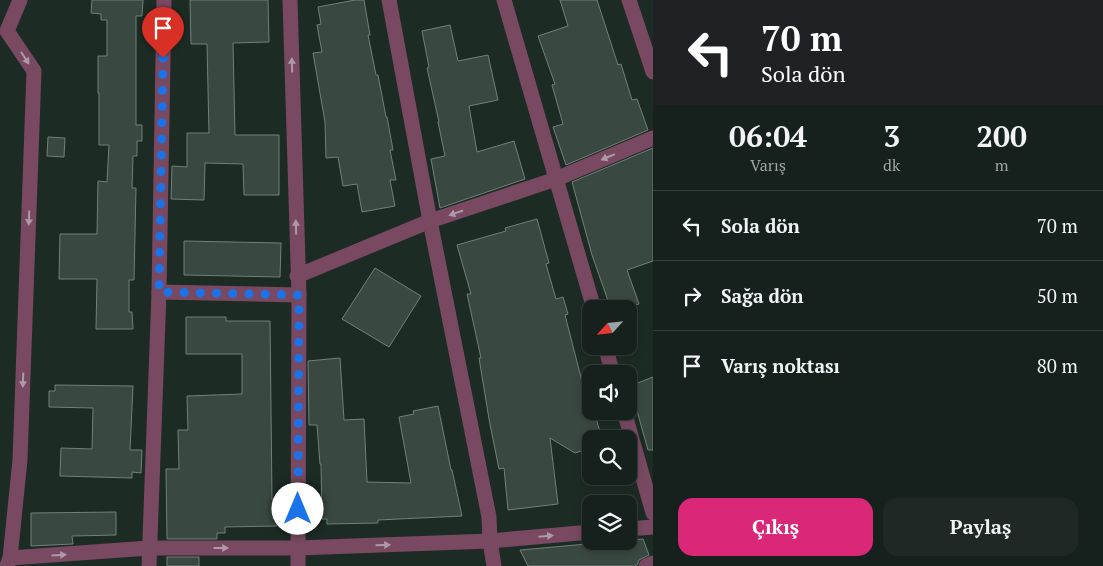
<!DOCTYPE html>
<html lang="tr">
<head>
<meta charset="utf-8">
<style>
  :root { --surface:#16201c; --page:#1f2825; --text:#f1f3f6; --muted:#9ea3a3; --line:#353e3b; --accent:#db2777 }
  body { margin:0; font-family:"PT Serif",serif; background:var(--page); color:var(--text); height:100vh; display:flex; flex-direction:column; font-size:19px; white-space:nowrap }
  * { box-sizing:border-box; margin:0 }
  p { font-size:16px; color:var(--muted) }
  .icon { flex:none; width:28px; height:28px; fill:none; stroke:currentColor; stroke-width:2; stroke-linecap:round; stroke-linejoin:round }
  .map { position:relative; flex:1; overflow:hidden }
  .panel { display:flex; flex-direction:column; background:var(--surface); width:450px }
  .panel>* { flex:none }
  .banner { background:#202124; color:#fff; overflow:hidden }
  .needle { width:32px; rotate:243deg }
  .tools { position:absolute; left:582px; top:300px; display:grid; gap:10px }
  .tools a { display:grid; place-items:center; width:55px; height:55px; border-radius:10px; background:var(--surface); box-shadow:0 2px 8px #0003,0 0 0 1px var(--line); font-size:25px }
  .pin { position:absolute; display:grid; place-items:center; width:42px; height:42px; color:#fff; margin:-51px -21px; border-radius:50% 50% 50% 0; rotate:-45deg; box-shadow:0 0 5px #0007 }
  .pin .icon { rotate:45deg }
  .me { position:absolute; width:55px; margin:-28px; rotate:0deg; stroke-linejoin:round; filter:drop-shadow(0 0 4px #0008) }
  .turn { display:flex; align-items:center; gap:18px; height:105px; padding:0 25px; font-size:22px }
  .turn .icon { width:65px; height:65px; stroke-width:2.5 }
  .turn b { display:block; font-size:35px; line-height:42px }
  .eta { display:flex; justify-content:space-evenly; align-items:center; height:85px; text-align:center }
  .eta b { font-size:30px; font-weight:800; line-height:35px }
  .cta { display:flex; gap:10px; margin-top:auto; padding:10px 25px }
  .cta a { flex:1; height:58px; border-radius:15px; background:var(--accent); color:#fff; font-size:20px; font-weight:800; line-height:58px; text-align:center }
  .cta a+a { background:var(--page); color:var(--text) }
  ul { padding:0; list-style:none }
  li { display:flex; align-items:center; gap:15px; height:70px; padding:0 25px; border-top:1px solid var(--line) }
  li div { flex:1 }
  li b { display:block; font-size:19px }
  li em { font-style:normal }
  main { display:flex; flex:1; min-height:0 }
  .map>svg:first-child { display:block }
</style>
</head>
<body>
<main>
<div class="map">
<svg width="653" height="566" viewBox="0 0 653 566">
  <rect width="100%" height="100%" fill="#1d2b25"/>
  <!-- building -->
  <g fill="#394841" stroke="#71817a">
    <polygon points="92,0 143,0 142,16 136,16 136,125 142,125 142,141 137,141 137,156 133,156 132,188 136,188 134,280 129,280 129,312 132,312 133,329 96,329 97,279 59,279 60,234 97,234 98,181 107,182 109,145 99,145 99,93 98,93 98,56 107,56 107,20 101,20 101,14 91,13"/>
    <polygon points="190,0 268,0 269,42 233,43 235,135 279,135 279,195 244,195 243,164 205,163 204,200 171,199 172,166 187,167 187,133 209,133 207,44 191,44"/>
    <polygon points="355,0 364,0 370,35 368,35 376,75 378,75 386,117 387,117 393,150 390,150 396,180 390,180 395,206 362,212 357,184 343,186 338,157 326,158 325,122 313,53 322,52 317,25 321,24 318,7"/>
    <polygon points="560,0 597,0 618,65 621,64 632,100 637,99 648,130 566,165 553,127 563,124 552,85 555,84 538,36 568,26"/>
    <polygon points="450,25 458,61 488,55 498,100 469,106 477,152 514,141 525,179 440,208 431,159 445,156 438,122 439,122 427,68 429,67 422,31"/>
    <polygon points="48,137 65,138 64,157 47,156"/>
    <polygon points="653,148 653,261 627,270 639,304 623,309 611,309 592,255 572,182"/>
    <polygon points="537,219 549,263 546,264 556,299 563,297 568,314 565,315 586,397 590,396 591,401 591,411 594,411 602,439 591,439 591,448 575,453 550,438 558,504 508,510 504,468 499,469 489,419 479,358 481,358 467,294 471,294 457,245 506,231 505,228"/>
    <polygon points="184,241 281,243 280,277 184,275"/>
    <polygon points="375,268 421,296 389,347 342,319"/>
    <polygon points="186,317 226,317 226,321 270,321 272,500 277,500 277,526 225,527 225,533 217,533 217,539 167,539 166,469 179,469 178,430 188,430 187,396 242,394 242,354 186,354"/>
    <polygon points="340,358 344,420 364,419 367,482 411,483 399,417 414,414 413,411 438,406 451,470 452,470 462,516 378,520 378,523 327,524 327,519 322,519 321,464 320,464 317,425 309,425 308,361"/>
    <polygon points="653,377 653,450 648,450 630,386"/>
    <polygon points="55,385 133,386 130,450 142,450 141,473 132,472 132,478 60,476 61,448 92,449 93,408 49,407 49,391 55,391"/>
    <polygon points="116,512 116,535 72,536 73,544 31,546 31,513"/>
    <polygon points="643,539 649,555 639,560 637,565 635,566 528,566 520,550"/>
    <rect x="167" y="557" width="32" height="9"/>
  </g>
  <g fill="none" stroke-linecap="round" stroke-linejoin="round">
    <!-- street -->
    <g stroke="#794962" stroke-width="15">
      <polyline points="290,0 299,295 298,566"/>
      <polyline points="389,0 430,221 489,517 490,541 494,566"/>
      <polyline points="504,0 594,309"/>
      <polyline points="629,0 653,72"/>
      <polyline points="297,276 430,221 556,179 653,138"/>
      <polyline points="159,292 299,295"/>
      <polyline points="605,346 613,374"/>
      <polyline points="624,411 653,513"/>
      <polyline points="629,529 653,527"/>
      <polyline points="10,558 149,548 298,548 490,541 591,532"/>
      <polyline points="7,566 10,558 20,460 34,71 7,31 20,0"/>
      <polyline points="149,566 159,292 164,0"/>
      <polyline points="646,566 653,563"/>
    </g>
  </g>
  <!-- one-way arrows -->
  <defs><path id="oneway-solid" d="M-6-.8H1V-3.2L6.5 0L1 3.2V.8H-6Z" transform="scale(1.25)"/></defs>
  <g fill="#ad9aa4">
    <use href="#oneway-solid" transform="translate(25 58) rotate(57)"/>
    <use href="#oneway-solid" transform="translate(292 65) rotate(-91)"/>
    <use href="#oneway-solid" transform="translate(608 157) rotate(157)"/>
    <use href="#oneway-solid" transform="translate(456 213) rotate(161)"/>
    <use href="#oneway-solid" transform="translate(29 218) rotate(92)"/>
    <use href="#oneway-solid" transform="translate(296 227) rotate(-91)"/>
    <use href="#oneway-solid" transform="translate(23 380) rotate(92)"/>
    <use href="#oneway-solid" transform="translate(546 536) rotate(-5)"/>
    <use href="#oneway-solid" transform="translate(383 545) rotate(-2)"/>
    <use href="#oneway-solid" transform="translate(221 548)"/>
    <use href="#oneway-solid" transform="translate(59 555) rotate(-4)"/>
  </g>
  <g fill="none" stroke-linecap="round" stroke-linejoin="round">
    <!-- route -->
    <polyline stroke="#1a73e8" stroke-width="9" stroke-dasharray="0 16.2" points="163,58 159,292 299,295 298,509"/>
  </g>
</svg>
<div class="tools">
<a><svg class="needle" viewBox="-14 -14 28 28"><path d="M0-13l5 13h-10z" fill="#e53935"/><path d="M0 13l5-13h-10z" fill="#9ea3a3"/></svg></a>
<a><svg class="icon" aria-label="sound" viewBox="0 0 24 24"><path d="M4 9h4l5-4v14l-5-4H4zM17 9q2 3 0 6"/></svg></a>
<a><svg class="icon" aria-label="search" viewBox="0 0 24 24"><circle cx="10" cy="10" r="6"/><path d="M15 15l6 6"/></svg></a>
<a><svg class="icon" aria-label="layers" viewBox="0 0 24 24"><path d="M12 4l9 5-9 5-9-5zM3 14l9 5 9-5"/></svg></a>
</div>
<div class="pin" style="left:163px;top:58px;background:#d93025"><svg class="icon" aria-label="arrive" viewBox="0 0 24 24"><path d="M6 21V4h12l-3 4 3 4H6"/></svg></div>
<svg class="me" style="left:298px;top:509px" viewBox="-20 -20 40 40"><circle r="19" fill="#fff"/><path d="M0-13L10 11 0 6-10 11z" fill="#1a73e8"/></svg>
</div>
<section class="panel">
<div class="banner">
<div class="turn"><svg class="icon" aria-label="left" viewBox="0 0 24 24"><path d="M17 20v-9H6M10 6l-5 5 5 5"/></svg><div><b>70 m</b>Sola dön</div></div>
</div>
<div class="eta">
<div><b>06:04</b><p>Varış</p></div>
<div><b>3</b><p>dk</p></div>
<div><b>200</b><p>m</p></div>
</div>
<ul>
<li><svg class="icon" aria-label="left" viewBox="0 0 24 24"><path d="M17 20v-9H6M10 6l-5 5 5 5"/></svg><div><b>Sola dön</b></div><em>70 m</em></li>
<li><svg class="icon" aria-label="right" viewBox="0 0 24 24"><path d="M7 20v-9h11M14 6l5 5-5 5"/></svg><div><b>Sağa dön</b></div><em>50 m</em></li>
<li><svg class="icon" aria-label="arrive" viewBox="0 0 24 24"><path d="M6 21V4h12l-3 4 3 4H6"/></svg><div><b>Varış noktası</b></div><em>80 m</em></li>
</ul>
<div class="cta"><a>Çıkış</a><a>Paylaş</a></div>
</section>
</main>
</body>
</html>
